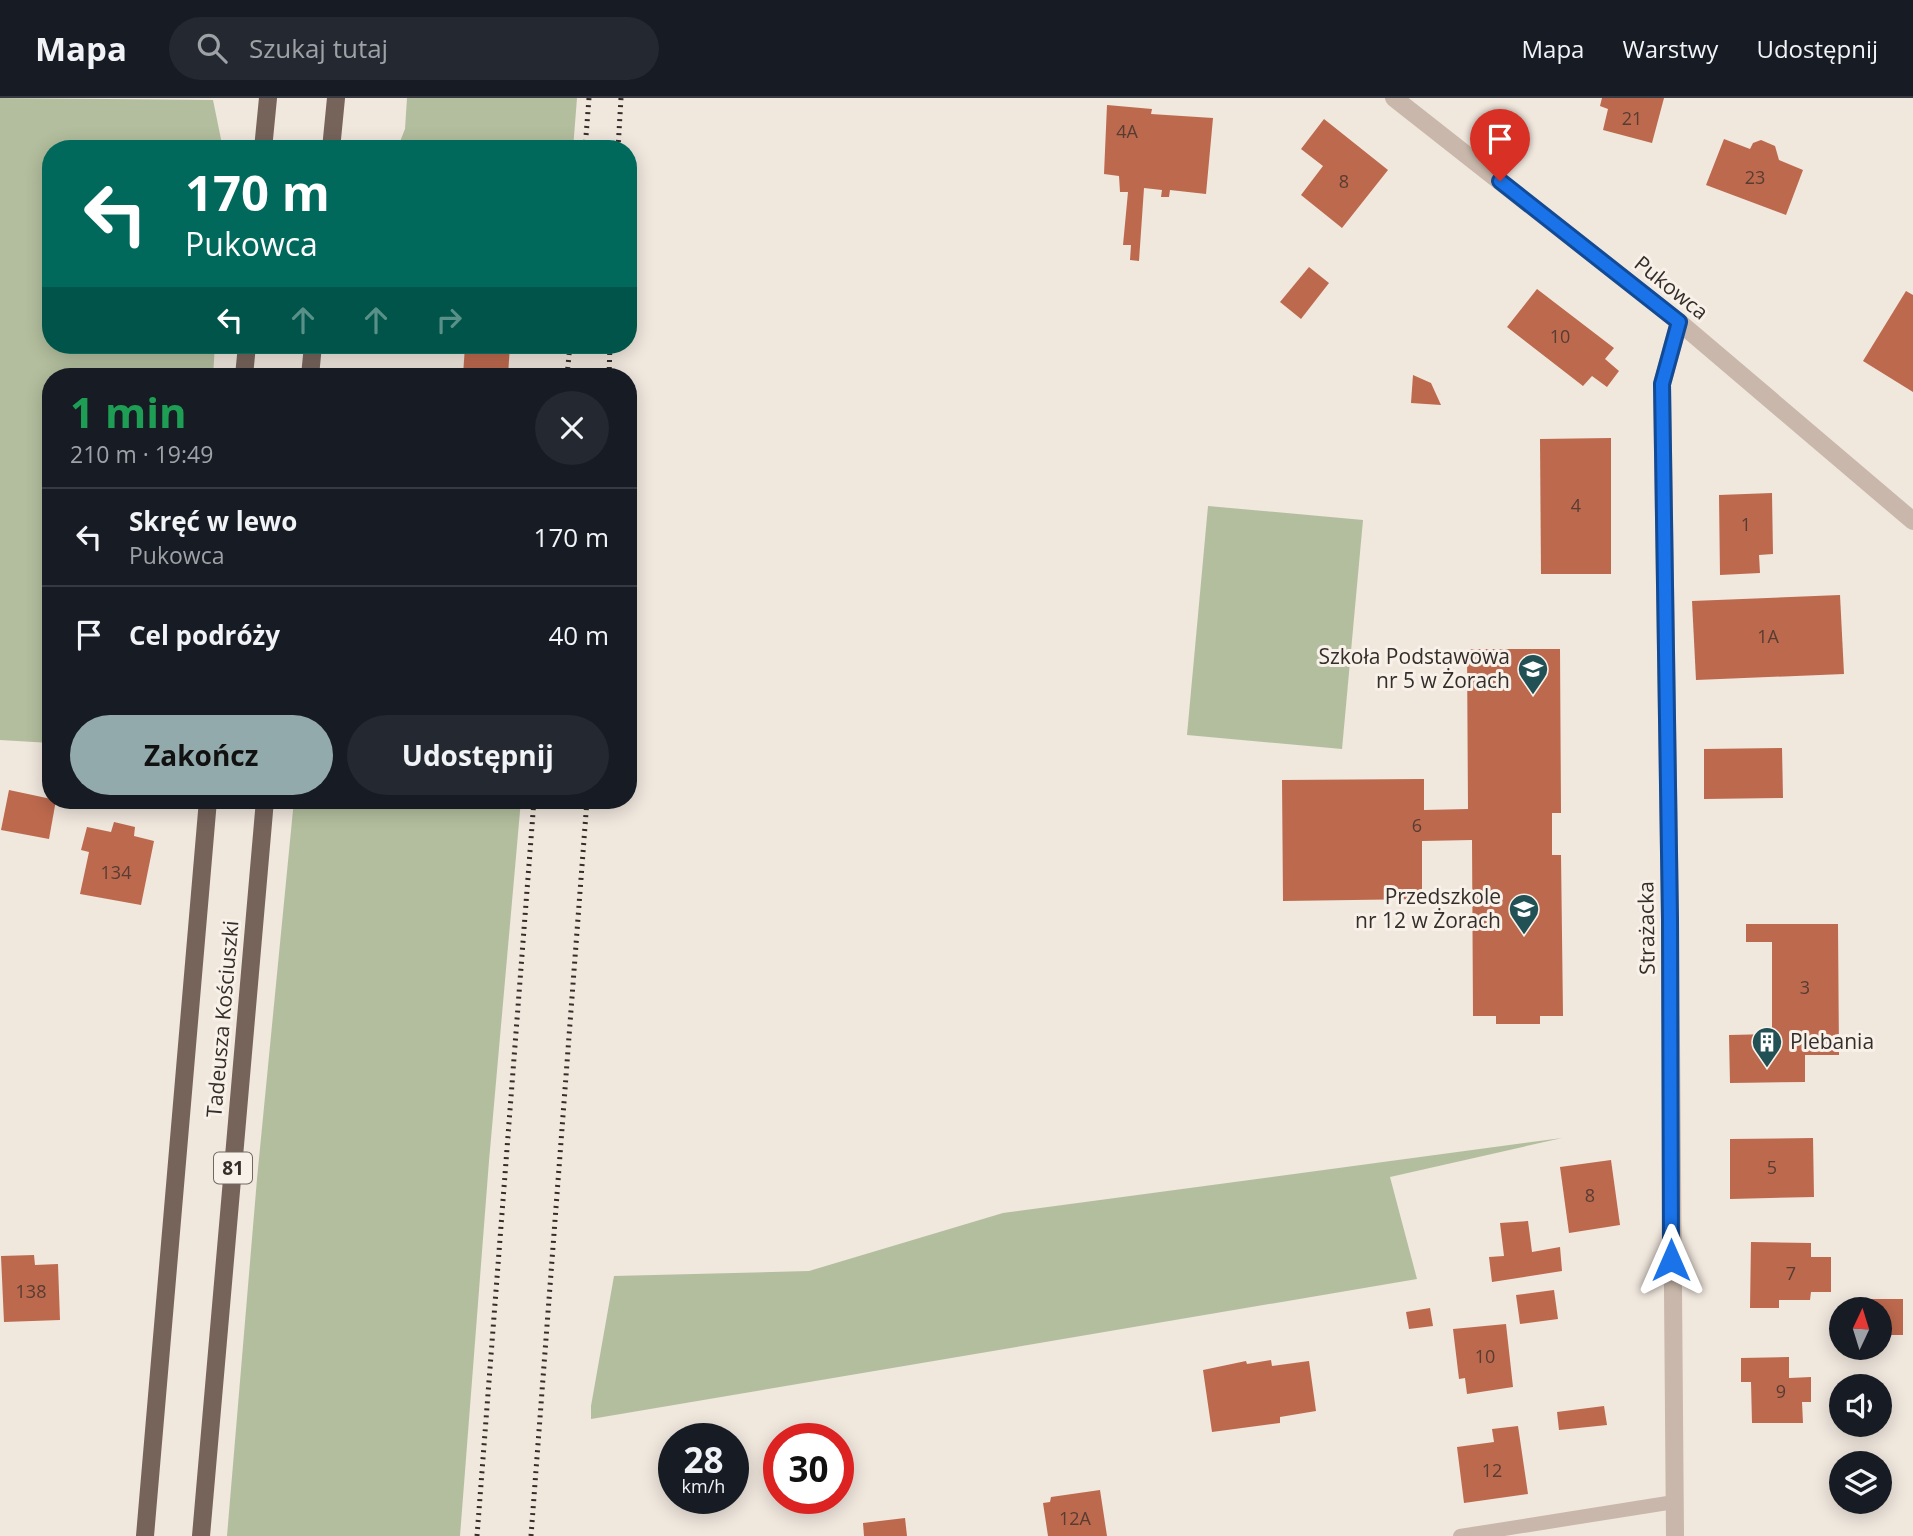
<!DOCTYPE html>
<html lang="pl">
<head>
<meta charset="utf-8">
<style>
  :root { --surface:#171b24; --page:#242831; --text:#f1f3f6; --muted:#9ea1a6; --line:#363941; --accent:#93aaad }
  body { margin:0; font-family:"Open Sans",sans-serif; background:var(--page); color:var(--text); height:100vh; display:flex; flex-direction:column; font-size:26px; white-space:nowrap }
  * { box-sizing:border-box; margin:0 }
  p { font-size:23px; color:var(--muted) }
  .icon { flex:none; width:38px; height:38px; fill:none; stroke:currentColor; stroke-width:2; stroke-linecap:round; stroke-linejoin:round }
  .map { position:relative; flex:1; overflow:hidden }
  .sheet { position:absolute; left:42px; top:270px; width:595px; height:441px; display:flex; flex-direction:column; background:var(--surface); border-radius:28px; box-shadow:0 4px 18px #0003 }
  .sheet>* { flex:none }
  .guide { position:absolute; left:42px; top:42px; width:595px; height:214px; border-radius:28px; box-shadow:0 4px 18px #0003; background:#00695c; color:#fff; overflow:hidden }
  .needle { width:46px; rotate:4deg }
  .tools { position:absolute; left:1829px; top:1199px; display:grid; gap:14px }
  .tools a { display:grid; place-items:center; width:63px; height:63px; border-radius:50%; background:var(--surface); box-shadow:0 4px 18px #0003; font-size:35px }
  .speed { position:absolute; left:658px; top:1325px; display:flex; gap:14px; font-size:35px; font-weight:700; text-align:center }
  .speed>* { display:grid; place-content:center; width:91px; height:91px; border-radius:50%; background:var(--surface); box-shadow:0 4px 18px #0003; line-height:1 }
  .speed small { font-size:18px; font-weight:400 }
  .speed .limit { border:10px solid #d22; background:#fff; color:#111 }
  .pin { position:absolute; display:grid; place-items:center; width:60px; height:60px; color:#fff; margin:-72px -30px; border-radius:50% 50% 50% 0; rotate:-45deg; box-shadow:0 0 7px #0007 }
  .pin .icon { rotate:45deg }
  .me { position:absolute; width:77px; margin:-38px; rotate:0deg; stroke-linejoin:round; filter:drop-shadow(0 0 5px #0008) }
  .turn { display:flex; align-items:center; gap:24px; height:147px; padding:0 28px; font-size:32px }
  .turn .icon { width:91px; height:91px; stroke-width:2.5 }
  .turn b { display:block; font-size:49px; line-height:60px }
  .lanes { display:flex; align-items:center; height:66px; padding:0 28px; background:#0003; justify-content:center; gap:35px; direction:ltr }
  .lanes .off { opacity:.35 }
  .round { display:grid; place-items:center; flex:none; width:74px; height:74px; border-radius:37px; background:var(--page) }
  .summary { display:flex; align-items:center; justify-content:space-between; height:119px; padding:0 28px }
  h1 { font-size:42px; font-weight:700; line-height:52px; color:#1e9e55 }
  .action { display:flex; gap:14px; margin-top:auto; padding:14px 28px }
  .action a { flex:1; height:80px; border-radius:42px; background:var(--accent); color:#111; font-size:28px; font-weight:700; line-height:80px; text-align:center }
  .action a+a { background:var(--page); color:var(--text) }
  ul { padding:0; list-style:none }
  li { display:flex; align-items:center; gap:21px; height:98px; padding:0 28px; border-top:2px solid var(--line) }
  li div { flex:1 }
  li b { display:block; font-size:26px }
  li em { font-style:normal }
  header { display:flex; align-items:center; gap:42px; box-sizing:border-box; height:98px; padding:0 35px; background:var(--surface); border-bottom:2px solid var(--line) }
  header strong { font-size:33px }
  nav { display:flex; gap:38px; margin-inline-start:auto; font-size:24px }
  .search { width:490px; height:63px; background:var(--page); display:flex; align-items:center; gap:18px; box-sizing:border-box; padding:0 24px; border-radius:38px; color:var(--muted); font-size:26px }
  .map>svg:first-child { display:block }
</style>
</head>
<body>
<header>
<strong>Mapa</strong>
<div class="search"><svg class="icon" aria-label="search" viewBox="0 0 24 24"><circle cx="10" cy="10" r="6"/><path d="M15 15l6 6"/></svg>Szukaj tutaj</div>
<nav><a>Mapa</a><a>Warstwy</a><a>Udostępnij</a></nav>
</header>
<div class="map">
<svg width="1913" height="1438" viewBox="0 0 1913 1438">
  <rect width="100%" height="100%" fill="#f0e7dd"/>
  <!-- green -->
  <g fill="#b3be9e">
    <polygon points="0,0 213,2 223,51 51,51 51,247 215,247 213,278 51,278 51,645 0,642"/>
    <polygon points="407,0 577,0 573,51 397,51 405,31"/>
    <polygon points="1208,408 1363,422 1342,651 1187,637"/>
    <polygon points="294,702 521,702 489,1063 460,1438 227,1438 257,1081"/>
    <polygon points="1562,1040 1390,1079 1417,1181 591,1321 591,1308 614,1178 809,1173 1003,1115"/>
  </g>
  <!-- building -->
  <g fill="#bd694e">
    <polygon points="1602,0 1664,0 1652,45 1603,32 1608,11 1600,8"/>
    <polygon points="1107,7 1152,11 1151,16 1213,20 1206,96 1170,92 1169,99 1161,99 1162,92 1144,90 1139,163 1130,162 1131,147 1123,147 1128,94 1120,94 1119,78 1104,76"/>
    <polygon points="1324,21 1388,72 1342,130 1301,97 1323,68 1301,51"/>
    <polygon points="1724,41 1750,51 1753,45 1761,42 1775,48 1779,62 1803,72 1786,117 1706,87"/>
    <polygon points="1309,169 1329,185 1301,221 1280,204"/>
    <polygon points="1537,191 1614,250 1605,261 1619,273 1607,289 1592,278 1583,288 1507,229"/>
    <polygon points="1906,193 1913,197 1913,294 1863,263"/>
    <polygon points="465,247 510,247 508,278 463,278"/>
    <polygon points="1413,277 1431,285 1441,307 1411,305"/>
    <polygon points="1611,340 1611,476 1541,476 1540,341"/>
    <polygon points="1772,395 1773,456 1759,457 1760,475 1720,477 1719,397"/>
    <polygon points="1840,497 1844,576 1696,582 1692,503"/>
    <polygon points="1467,551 1560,551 1561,715 1552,715 1552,757 1561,757 1563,918 1540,918 1540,926 1496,926 1496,918 1473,918 1472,742 1422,743 1422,801 1283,803 1282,682 1424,681 1424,712 1468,711"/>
    <polygon points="1782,650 1783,700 1704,701 1704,651"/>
    <polygon points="9,692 56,702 49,741 1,732"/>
    <polygon points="114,724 135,729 134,738 154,743 141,807 80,796 89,754 81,752 87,729 111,734"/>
    <polygon points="1746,826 1838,826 1839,957 1805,957 1805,984 1730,985 1729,937 1772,936 1772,844 1746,844"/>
    <polygon points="1813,1040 1814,1099 1730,1101 1730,1041"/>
    <polygon points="1611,1062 1620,1127 1569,1135 1560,1069"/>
    <polygon points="1528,1123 1532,1154 1560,1149 1562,1173 1492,1184 1489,1159 1504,1158 1500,1125"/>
    <polygon points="1751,1144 1811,1145 1811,1159 1831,1159 1831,1194 1811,1194 1810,1202 1779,1202 1779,1210 1750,1210"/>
    <polygon points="34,1157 35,1167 58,1166 60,1222 4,1224 1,1158"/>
    <polygon points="1554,1192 1558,1221 1520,1226 1516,1197"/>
    <polygon points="1866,1201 1903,1201 1903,1237 1880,1237 1880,1211 1865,1211"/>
    <polygon points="1430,1210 1433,1228 1409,1231 1406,1214"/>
    <polygon points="1506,1226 1513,1289 1467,1296 1465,1280 1459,1281 1453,1231"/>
    <polygon points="1789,1259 1789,1280 1811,1279 1811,1304 1802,1304 1803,1325 1752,1325 1751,1284 1741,1284 1741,1260"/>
    <polygon points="1271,1262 1272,1268 1309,1263 1316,1313 1280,1319 1280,1325 1212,1334 1203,1272 1246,1263 1247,1266"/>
    <polygon points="1604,1308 1607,1327 1559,1332 1557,1314"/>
    <polygon points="1518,1328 1528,1396 1464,1405 1457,1349 1494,1344 1492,1331"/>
    <polygon points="1100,1392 1107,1438 1048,1438 1043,1405 1050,1404 1051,1399"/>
    <polygon points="905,1420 907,1438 864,1438 863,1425"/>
  </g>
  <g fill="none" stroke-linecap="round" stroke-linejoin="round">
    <!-- lane -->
    <polyline stroke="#c8b7aa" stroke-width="14" points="1460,1438 1674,1404"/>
    <!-- street -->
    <g stroke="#c8b7aa" stroke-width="18">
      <polyline points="1394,0 1679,224 1913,423"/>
      <polyline points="1675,1438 1670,821 1662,286 1679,224"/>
    </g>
    <!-- primary -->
    <g stroke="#76645b" stroke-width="18">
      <polyline points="263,51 268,0"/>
      <polyline points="331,51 336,0"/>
      <polyline points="244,278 247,247"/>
      <polyline points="310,278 313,247"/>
      <polyline points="145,1438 208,702"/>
      <polyline points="201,1438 265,702"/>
    </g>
    <!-- rail -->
    <g stroke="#352d29" stroke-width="5" stroke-dasharray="2 5" stroke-linecap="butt">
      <polyline points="585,51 589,0"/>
      <polyline points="618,51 621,0"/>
      <polyline points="567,278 570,247"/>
      <polyline points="609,278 610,247"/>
      <polyline points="477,1438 534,702"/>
      <polyline points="531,1438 587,702"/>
    </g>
  </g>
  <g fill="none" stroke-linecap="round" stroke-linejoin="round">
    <!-- route casing -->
    <g stroke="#114b97" stroke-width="18">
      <polyline id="route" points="1500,83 1679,224 1662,286 1670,821 1671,1162"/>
    </g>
    <!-- route -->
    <use href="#route" stroke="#1a73e8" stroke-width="12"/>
  </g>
  <!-- icons -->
  <defs>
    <g id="school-pin" transform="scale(1.575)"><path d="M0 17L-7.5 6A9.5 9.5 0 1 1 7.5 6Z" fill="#215154" stroke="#f8f1e9"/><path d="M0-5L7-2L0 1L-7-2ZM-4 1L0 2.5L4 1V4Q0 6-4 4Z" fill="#fff"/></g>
    <g id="building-pin" transform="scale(1.575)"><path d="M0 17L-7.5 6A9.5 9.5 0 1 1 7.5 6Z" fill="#215154" stroke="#f8f1e9"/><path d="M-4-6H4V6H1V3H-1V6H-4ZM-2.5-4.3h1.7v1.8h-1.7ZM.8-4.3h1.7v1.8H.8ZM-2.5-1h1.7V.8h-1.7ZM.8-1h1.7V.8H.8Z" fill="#fff"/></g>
  </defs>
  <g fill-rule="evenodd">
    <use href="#school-pin" x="1533" y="571"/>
    <use href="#school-pin" x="1524" y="811"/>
    <use href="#building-pin" x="1767" y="944"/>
  </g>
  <g text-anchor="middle" stroke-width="6" stroke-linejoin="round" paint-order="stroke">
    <!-- number labels -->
    <g font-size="18" fill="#573c32">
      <text x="1632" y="27">21</text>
      <text x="1127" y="40">4A</text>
      <text x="1755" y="86">23</text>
      <text x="1344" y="90">8</text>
      <text x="1560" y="245">10</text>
      <text x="1576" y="414">4</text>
      <text x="1746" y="433">1</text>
      <text x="1768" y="545">1A</text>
      <text x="1417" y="734">6</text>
      <text x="116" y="781">134</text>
      <text x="1805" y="896">3</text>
      <text x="1772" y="1076">5</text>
      <text x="1590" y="1104">8</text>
      <text x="1791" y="1182">7</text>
      <text x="31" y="1200">138</text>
      <text x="1485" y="1265">10</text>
      <text x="1781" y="1300">9</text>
      <text x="1492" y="1379">12</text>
      <text x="1075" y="1427">12A</text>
    </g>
    <!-- shield labels -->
    <rect fill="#f8f1e9" stroke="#706863" stroke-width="2" x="214" y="1054.5" width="38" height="31" rx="5"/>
    <g font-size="19" font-weight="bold" fill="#352d29">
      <text x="233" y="1077">81</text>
    </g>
    <!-- street labels -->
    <g font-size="21" fill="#352d29" stroke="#f8f1e9">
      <text transform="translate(1671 190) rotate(39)" y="7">Pukowca</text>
      <text transform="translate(1647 830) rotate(-91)" y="7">Strażacka</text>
      <text transform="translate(223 921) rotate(-85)" y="7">Tadeusza Kościuszki</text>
    </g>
    <!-- poi labels -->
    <g font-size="21" fill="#352d29" stroke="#f8f1e9" text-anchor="end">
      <text x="1510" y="566">Szkoła Podstawowa<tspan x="1510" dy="24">nr 5 w Żorach</tspan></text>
      <text x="1501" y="806">Przedszkole<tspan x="1501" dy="24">nr 12 w Żorach</tspan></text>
      <text x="1790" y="951" text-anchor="start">Plebania</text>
    </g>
  </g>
</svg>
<div class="tools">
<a><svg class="needle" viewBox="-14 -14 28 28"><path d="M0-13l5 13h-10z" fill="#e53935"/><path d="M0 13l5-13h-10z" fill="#9ea1a6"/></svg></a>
<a><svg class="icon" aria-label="sound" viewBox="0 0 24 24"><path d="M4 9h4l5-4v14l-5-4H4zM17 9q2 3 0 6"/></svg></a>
<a><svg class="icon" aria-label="layers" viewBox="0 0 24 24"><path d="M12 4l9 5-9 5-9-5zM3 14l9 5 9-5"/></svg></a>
</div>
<div class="speed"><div>28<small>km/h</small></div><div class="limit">30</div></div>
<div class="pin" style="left:1500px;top:83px;background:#d93025"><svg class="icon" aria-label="arrive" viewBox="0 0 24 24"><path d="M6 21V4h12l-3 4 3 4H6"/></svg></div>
<svg class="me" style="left:1671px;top:1162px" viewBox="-20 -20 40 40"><path d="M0-17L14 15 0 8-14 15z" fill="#1a73e8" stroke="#fff" stroke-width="4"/></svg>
<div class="guide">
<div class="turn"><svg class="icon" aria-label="left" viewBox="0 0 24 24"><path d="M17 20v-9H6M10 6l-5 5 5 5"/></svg><div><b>170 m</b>Pukowca</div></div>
<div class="lanes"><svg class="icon" aria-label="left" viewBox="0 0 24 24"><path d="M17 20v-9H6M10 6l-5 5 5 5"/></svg><svg class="icon off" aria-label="ahead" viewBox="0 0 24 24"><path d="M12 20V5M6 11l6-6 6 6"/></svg><svg class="icon off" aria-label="ahead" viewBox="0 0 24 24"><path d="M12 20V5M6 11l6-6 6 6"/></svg><svg class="icon off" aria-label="right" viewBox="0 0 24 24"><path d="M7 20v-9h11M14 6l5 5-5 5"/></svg></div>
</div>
<section class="sheet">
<div class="summary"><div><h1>1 min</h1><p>210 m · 19:49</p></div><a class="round"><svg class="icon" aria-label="close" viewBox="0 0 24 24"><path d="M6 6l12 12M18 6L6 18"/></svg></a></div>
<ul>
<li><svg class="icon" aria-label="left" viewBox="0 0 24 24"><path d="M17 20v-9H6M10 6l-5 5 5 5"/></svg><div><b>Skręć w lewo</b><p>Pukowca</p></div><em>170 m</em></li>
<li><svg class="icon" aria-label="arrive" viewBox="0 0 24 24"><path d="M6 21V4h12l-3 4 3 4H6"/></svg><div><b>Cel podróży</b></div><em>40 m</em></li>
</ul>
<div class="action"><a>Zakończ</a><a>Udostępnij</a></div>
</section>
</div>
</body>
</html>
